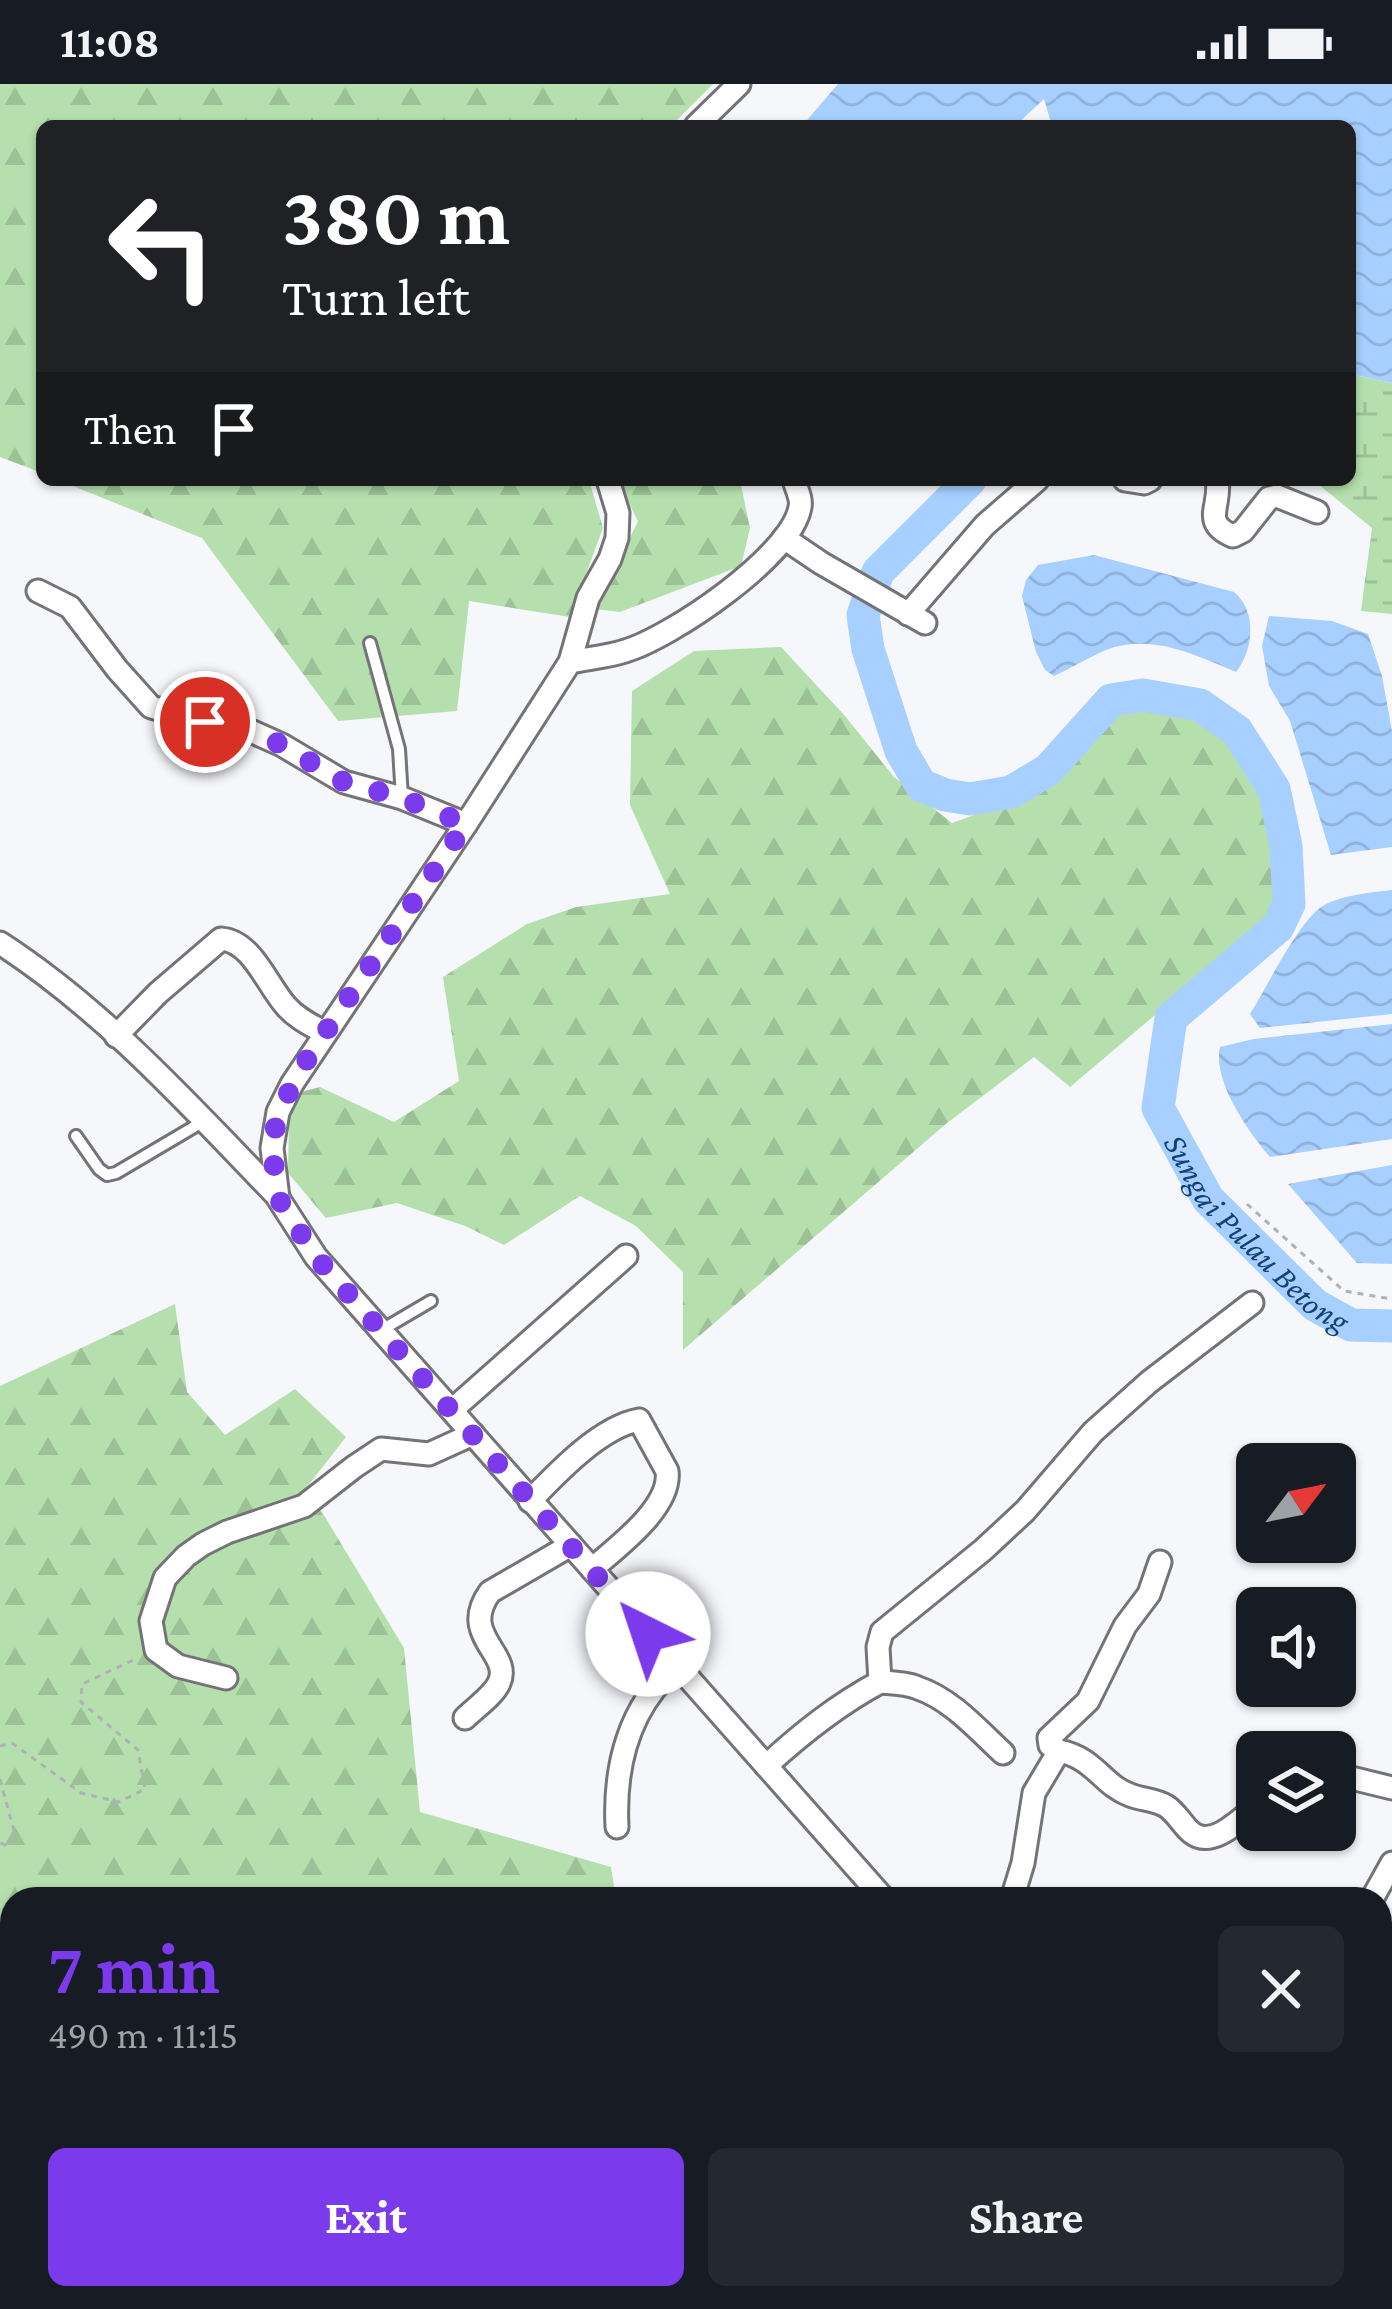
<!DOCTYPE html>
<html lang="en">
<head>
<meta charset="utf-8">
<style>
  :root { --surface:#171b24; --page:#242831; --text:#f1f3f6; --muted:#9ea1a6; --accent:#7c3aed }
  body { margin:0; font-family:"Crimson Pro",serif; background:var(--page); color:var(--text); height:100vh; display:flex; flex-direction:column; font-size:45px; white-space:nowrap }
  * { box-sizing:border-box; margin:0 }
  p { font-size:39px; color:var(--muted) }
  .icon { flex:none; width:66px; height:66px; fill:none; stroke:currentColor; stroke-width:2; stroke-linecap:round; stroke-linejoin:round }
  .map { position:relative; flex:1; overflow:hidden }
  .side { position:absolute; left:0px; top:1803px; width:1392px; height:423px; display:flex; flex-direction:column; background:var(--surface); border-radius:36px 36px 0 0; box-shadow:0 3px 9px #0004 }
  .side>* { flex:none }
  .guide { position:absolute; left:36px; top:36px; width:1320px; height:366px; border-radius:18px; box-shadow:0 3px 9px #0004; background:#202124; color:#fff; overflow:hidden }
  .needle { width:78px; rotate:58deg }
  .controls { position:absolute; left:1236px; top:1359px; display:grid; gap:24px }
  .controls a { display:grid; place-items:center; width:120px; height:120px; border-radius:18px; background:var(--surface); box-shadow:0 3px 9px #0004; font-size:60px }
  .pin { position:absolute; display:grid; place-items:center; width:102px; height:102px; color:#fff; margin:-51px; border:6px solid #fff; border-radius:50%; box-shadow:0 3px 12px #0007 }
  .me { position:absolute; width:132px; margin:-66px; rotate:319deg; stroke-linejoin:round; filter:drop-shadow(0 0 9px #0008) }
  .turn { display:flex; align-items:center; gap:42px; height:252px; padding:0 48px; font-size:54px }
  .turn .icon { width:156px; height:156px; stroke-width:2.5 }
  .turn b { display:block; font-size:84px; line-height:102px }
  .then { display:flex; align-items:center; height:114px; padding:0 48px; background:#0003; gap:24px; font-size:45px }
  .round { display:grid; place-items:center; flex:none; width:126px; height:126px; border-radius:18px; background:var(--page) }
  .head { display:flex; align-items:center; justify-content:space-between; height:204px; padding:0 48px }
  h1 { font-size:72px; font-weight:700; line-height:90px; color:var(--accent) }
  .button { display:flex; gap:24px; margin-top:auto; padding:24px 48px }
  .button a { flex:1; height:138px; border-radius:18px; background:var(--accent); color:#fff; font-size:48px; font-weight:700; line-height:138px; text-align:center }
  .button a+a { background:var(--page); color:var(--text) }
  .status { display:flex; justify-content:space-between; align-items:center; height:84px; padding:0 60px; background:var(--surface); direction:ltr }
  .status svg { height:33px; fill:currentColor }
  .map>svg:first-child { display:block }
</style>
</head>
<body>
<div class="status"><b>11:08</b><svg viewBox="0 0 49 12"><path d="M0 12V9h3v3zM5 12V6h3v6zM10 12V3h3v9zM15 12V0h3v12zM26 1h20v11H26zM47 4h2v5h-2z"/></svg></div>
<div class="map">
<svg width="1392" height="2225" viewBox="0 0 1392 2225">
  <defs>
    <pattern id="forest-firs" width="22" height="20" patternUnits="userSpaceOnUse" patternTransform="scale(3)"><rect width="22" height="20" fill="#b5e0ad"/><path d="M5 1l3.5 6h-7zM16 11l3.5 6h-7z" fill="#9cc196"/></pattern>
    <pattern id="wetland-marsh" width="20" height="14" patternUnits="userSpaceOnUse" patternTransform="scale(3)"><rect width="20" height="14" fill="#b5e0ad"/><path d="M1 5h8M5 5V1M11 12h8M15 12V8" fill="none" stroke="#9cc196"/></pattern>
    <pattern id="water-waves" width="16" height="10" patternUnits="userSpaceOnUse" patternTransform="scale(3)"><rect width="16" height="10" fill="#a7cfff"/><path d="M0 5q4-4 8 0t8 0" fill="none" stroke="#90b2db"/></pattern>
  </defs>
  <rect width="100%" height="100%" fill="#f6f7fb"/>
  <!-- forest -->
  <g fill="url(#forest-firs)">
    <polygon points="0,0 713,0 671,42 42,42 42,389 0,373"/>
    <polygon points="58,396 589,396 603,444 570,533 469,517 457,627 338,637 202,454"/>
    <polygon points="617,396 740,396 750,444 741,482 620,528 596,525 638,437"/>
    <polygon points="781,563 845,632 894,693 952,739 1049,704 1106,629 1170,625 1221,646 1261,703 1274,756 1275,823 1246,854 1070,1003 1034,973 947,1039 683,1266 683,1188 636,1142 580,1112 504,1161 465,1142 397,1119 326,1134 288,1089 289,1035 301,1008 320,1003 394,1038 459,997 443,893 527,840 576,823 670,810 630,721 632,607 694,567"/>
    <polygon points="175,1220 187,1308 225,1351 295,1305 346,1353 307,1403 404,1564 420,1728 611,1783 616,1815 12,1815 12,2214 993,2214 997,2225 0,2225 0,1302"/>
  </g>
  <!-- wetland -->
  <polygon fill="url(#wetland-marsh)" points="1350,290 1392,299 1392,530 1361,527 1372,444 1313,396 1350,396"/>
  <!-- water -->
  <g fill="url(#water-waves)">
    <polygon points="838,0 1392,0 1392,299 1350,290 1350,42 1052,42 1044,15 1015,42 802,42"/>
    <path d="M1094,471L1234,508C1257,527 1254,566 1236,588C1195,571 1151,549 1106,566C1089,573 1072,584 1054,592L1045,586L1036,568L1022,512L1026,496L1038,481Z"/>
    <polygon points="1269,532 1332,537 1368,550 1382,592 1392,647 1392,763 1331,771 1290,637 1269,602 1262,562"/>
    <path d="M1392,806V930L1260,944L1250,930C1268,902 1300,833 1326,820C1347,810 1370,809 1392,806Z"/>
    <path d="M1392,940V1055L1270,1073C1249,1049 1212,996 1220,963L1254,955Z"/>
    <polygon points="1392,1081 1392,1180 1357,1179 1288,1100"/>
  </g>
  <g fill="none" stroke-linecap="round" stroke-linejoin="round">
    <!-- river -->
    <path stroke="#a7cfff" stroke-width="33" id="s1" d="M970,396L878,488L863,531L868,565L901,667L921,701L945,711L970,715L1011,708L1048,686L1111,616L1143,611L1200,621L1237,647L1274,705L1286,762L1289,820L1278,843L1171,934L1158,1024L1208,1115L1315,1221L1351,1241L1392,1242"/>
    <!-- lane casing -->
    <g stroke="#747478" stroke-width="16">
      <g id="lane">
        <polyline points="370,559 399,665 402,714"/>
        <polyline points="76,1052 99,1085 107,1091 116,1089 204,1037"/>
        <polyline points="380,1247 431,1217"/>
      </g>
    </g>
    <!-- street casing -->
    <g stroke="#747478" stroke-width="27">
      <g id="street">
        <polyline points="696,42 739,0"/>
        <polyline points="608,396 618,429 617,454 610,475 588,514 570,578 466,740 292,1000 278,1028 272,1064 278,1114 316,1173 884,1815"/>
        <polyline points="1125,396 1144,399 1150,396"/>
        <path d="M1217,396C1222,422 1200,438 1233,452L1243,447L1269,414L1277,412L1317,428"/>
        <polyline points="784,454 821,479 925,539"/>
        <polyline points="38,507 70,523 117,585 151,623 205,638 253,648 282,661 344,698 402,714 466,740"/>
        <polyline points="908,530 985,441 1037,396"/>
        <path d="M570,578C588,574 607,573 625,567C670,554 792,472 800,423C802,415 796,404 794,396"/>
        <path d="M0,859C105,927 191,1023 278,1113"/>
        <path d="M116,952L158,909L221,855C252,857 267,901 286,922C296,934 311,941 325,949"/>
        <polyline points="452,1326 626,1172"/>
        <path d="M530,1417C557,1389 600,1343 639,1336L667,1387C672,1423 617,1463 592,1485"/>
        <polyline points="226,1594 178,1582 156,1566 151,1537 165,1494 186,1472 203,1460 227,1448 304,1422 354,1383 381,1365 429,1370 473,1350"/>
        <path d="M880,1598C893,1599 907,1599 918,1604C951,1615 978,1646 1003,1669"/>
        <path d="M465,1634C475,1624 493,1612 499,1599C513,1569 458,1552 490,1508L571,1461"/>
        <path d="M1059,1667C1095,1674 1102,1701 1130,1711C1142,1716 1155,1715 1166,1722C1177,1729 1182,1741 1192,1749C1213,1765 1242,1734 1257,1722"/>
        <path d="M766,1682C802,1649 837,1621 880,1598L878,1563L882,1548L983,1466L1025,1427L1093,1348L1149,1298L1252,1219"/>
        <polyline points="1335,1690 1392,1704"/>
        <path d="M617,1743C614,1682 629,1623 676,1582"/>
        <polyline points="1012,1815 1023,1779 1034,1709 1059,1667 1050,1661 1049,1654 1088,1617 1125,1542 1149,1510 1160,1478"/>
        <polyline points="1372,1815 1392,1779"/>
        <polyline points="1380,1898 1392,1892"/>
        <polyline points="1380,2197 1392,2201"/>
        <polyline points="1092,2225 1109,2214"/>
      </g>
    </g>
    <!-- path -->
    <g stroke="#b0b1b4" stroke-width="3" stroke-dasharray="6 6" stroke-linecap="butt">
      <polyline points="1247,1120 1344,1207 1392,1215"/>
      <polyline points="0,1662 12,1659 81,1709 119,1718 145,1705 138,1666 81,1618 82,1600 138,1574"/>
      <polyline points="0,1695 14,1747 8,1762 0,1759"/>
    </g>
    <!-- lane -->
    <use href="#lane" stroke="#fff" stroke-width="10"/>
    <!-- street -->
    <use href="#street" stroke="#fff" stroke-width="21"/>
  </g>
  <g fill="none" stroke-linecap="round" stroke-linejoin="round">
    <!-- route -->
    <polyline stroke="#7c3aed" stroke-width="21" stroke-dasharray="0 37.8" points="205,638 253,648 282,661 344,698 402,714 466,740 308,974 278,1028 272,1064 278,1114 316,1173 648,1550"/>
  </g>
  <g text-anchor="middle" stroke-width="10" stroke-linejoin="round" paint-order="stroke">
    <!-- water labels -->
    <g font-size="33" font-style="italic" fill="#104277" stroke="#fff">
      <text dy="12" stroke="none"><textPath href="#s1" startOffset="1326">Sungai Pulau Betong</textPath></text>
    </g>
  </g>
</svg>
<div class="controls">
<a><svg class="needle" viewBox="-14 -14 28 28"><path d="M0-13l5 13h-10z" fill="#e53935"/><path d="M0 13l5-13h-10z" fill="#9ea1a6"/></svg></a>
<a><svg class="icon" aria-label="sound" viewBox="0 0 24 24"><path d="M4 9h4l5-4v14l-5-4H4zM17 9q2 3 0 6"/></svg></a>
<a><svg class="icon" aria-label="layers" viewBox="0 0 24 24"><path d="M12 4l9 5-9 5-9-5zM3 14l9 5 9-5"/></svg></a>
</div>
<div class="pin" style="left:205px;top:638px;background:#d93025"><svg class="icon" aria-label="arrive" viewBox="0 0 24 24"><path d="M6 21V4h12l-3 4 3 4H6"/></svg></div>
<svg class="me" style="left:648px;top:1550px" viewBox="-20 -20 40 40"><circle r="19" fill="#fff"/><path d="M0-13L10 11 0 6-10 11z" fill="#7c3aed"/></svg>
<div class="guide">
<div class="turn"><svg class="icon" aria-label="left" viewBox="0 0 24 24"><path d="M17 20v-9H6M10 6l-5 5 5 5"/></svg><div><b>380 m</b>Turn left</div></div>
<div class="then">Then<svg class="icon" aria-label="arrive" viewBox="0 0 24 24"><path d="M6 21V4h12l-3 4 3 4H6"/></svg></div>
</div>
<section class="side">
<div class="head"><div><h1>7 min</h1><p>490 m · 11:15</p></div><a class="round"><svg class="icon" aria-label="close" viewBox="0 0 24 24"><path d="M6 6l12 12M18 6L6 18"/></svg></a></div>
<div class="button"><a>Exit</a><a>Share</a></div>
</section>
</div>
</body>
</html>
